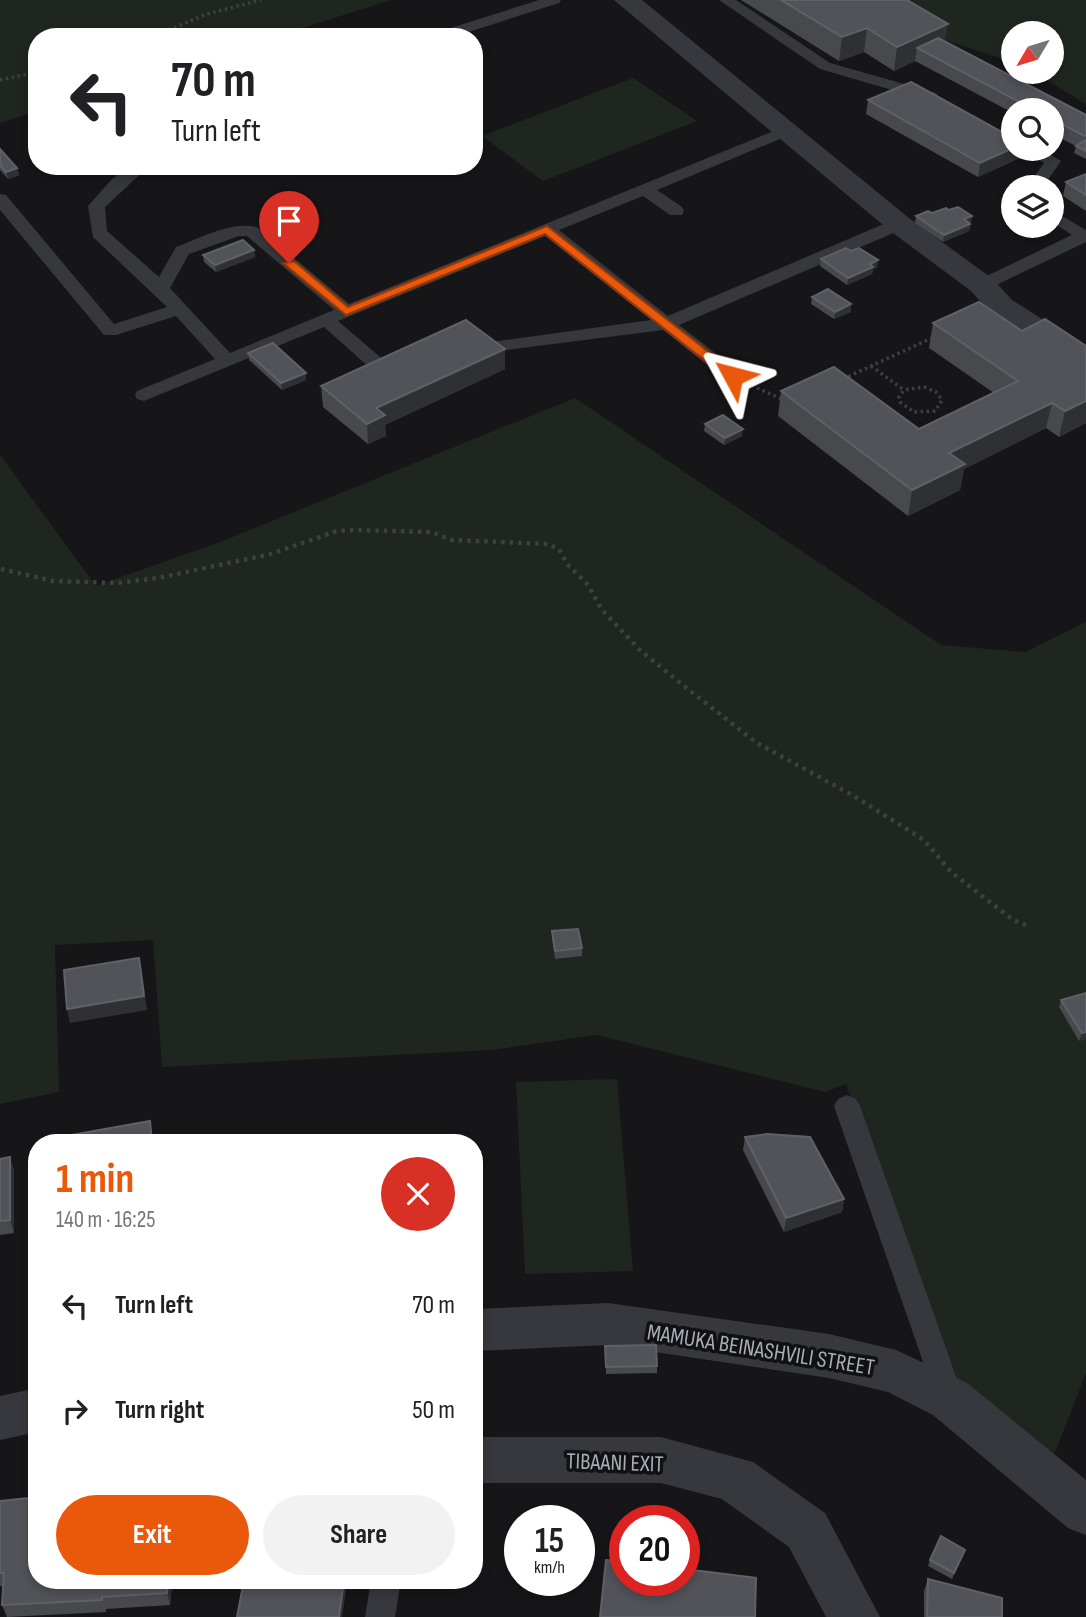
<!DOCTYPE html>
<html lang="en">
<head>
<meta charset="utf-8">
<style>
  :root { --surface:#fff; --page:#f2f2f2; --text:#202124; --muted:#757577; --accent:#ea580c }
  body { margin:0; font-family:"Sofia Sans Condensed",sans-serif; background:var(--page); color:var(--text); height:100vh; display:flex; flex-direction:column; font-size:26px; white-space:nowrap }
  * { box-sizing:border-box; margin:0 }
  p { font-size:23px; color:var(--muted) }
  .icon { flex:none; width:38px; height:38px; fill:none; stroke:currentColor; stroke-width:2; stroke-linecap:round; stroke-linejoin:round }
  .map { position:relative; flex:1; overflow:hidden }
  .details { position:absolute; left:28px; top:1134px; width:455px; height:455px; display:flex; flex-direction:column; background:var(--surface); border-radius:28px; box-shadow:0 4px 10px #0003 }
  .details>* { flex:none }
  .banner { position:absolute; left:28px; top:28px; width:455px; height:147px; border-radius:28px; box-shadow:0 4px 10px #0003; background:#fff; color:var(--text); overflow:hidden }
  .needle { width:46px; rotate:232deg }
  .buttons { position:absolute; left:1001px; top:21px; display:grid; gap:14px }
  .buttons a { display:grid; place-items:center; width:63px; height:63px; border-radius:50%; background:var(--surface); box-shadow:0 4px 10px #0003; font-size:35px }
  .speed { position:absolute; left:504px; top:1505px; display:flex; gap:14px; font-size:35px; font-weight:700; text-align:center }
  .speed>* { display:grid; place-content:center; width:91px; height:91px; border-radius:50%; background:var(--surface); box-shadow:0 4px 10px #0003; line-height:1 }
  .speed small { font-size:18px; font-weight:400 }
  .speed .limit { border:10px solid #d22; background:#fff; color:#111 }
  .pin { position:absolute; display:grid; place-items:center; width:60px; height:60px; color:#fff; margin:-72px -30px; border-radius:50% 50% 50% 0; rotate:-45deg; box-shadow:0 0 7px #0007 }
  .pin .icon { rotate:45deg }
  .me { position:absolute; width:77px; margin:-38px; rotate:308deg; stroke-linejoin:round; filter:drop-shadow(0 0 5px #0008) }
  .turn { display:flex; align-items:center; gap:24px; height:147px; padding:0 28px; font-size:32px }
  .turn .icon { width:91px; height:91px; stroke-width:2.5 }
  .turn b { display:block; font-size:49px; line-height:60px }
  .round { display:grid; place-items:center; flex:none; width:74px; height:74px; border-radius:37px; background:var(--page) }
  .headline { display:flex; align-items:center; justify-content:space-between; height:119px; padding:0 28px }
  h1 { font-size:42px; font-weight:700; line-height:52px; color:var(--accent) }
  .cta { display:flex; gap:14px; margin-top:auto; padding:14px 28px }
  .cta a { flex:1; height:80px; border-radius:42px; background:var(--accent); color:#fff; font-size:28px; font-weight:700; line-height:80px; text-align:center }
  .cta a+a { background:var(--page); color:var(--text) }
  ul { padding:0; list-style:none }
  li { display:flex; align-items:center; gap:21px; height:105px; padding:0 28px }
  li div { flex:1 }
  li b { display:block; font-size:26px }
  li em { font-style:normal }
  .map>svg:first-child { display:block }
</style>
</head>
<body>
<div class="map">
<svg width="1086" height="1617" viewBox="0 0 1086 1617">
  <rect width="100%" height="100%" fill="#161618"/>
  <!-- green -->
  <g fill="#1e261f">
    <polygon points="0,0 391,0 274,37 37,37 37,111 0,123"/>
    <polygon points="864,0 1086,0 1086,104 1033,72 1052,72 1052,33 1013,33 1013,62 918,32"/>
    <polygon points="633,78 697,121 543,181 482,136"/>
    <polygon points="575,398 941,645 1025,652 1086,622 1086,1373 1052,1460 962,1392 846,1084 825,1092 597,1035 492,1050 162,1067 153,940 55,945 59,1092 0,1104 0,455 96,586 220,542"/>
    <polygon points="617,1079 633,1271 525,1274 516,1082"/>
  </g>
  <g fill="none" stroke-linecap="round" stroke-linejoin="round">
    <!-- path-far1 -->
    <g stroke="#3d3f44" stroke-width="3.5" stroke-dasharray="2.5 3.5" stroke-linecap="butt">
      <polyline points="152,37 207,14 261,0"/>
      <polyline points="0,80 37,72"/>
      <polyline points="871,366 904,390"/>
      <polyline points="843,379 934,337"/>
      <polygon points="924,387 936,392 942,400 935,411 914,412 900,402 899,397 904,390"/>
      <polyline points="757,388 784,400"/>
    </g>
    <!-- path -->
    <polyline stroke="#3d3f44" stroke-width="4.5" stroke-dasharray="3.5 5" stroke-linecap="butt" points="1,569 53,581 117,583 158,578 271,554 337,531 354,530 432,532 451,540 548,544 559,549 567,564 588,585 602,610 641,651 694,694 757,743 854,796 924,840 951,872 1013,920 1026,925"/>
    <!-- service -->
    <g fill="#37383d" fill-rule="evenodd">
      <polygon points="539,0 561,0 559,3 453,37 430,37 432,34"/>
      <polygon points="719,0 736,0 830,63 936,93 938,96 930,101 820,69"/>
      <path d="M786,126L794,131L792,134L657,190L682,207L684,211L682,215H670L643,196L559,230L668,316L893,220H905L908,224L905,228L679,325L740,372L742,376L740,380H726L663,330L498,351L492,350L489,346L492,342L498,341L651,320L545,236L338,321L393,368L395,372L393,376H379L324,327L144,401L137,399L135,395L137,391L215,359L176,316L116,335H104L0,210V194L6,195L114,324L167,307L93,237L88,206L111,180L130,166H149L105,207L107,231L159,277L176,247C200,238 231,221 257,227L349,304ZM239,236H247L334,310L230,353L170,288L189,254Z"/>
      <polygon points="1021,149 1041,149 1061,161 1043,187 1027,187 1044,163"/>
      <polygon points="1052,210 1086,230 1086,242 988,289 976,289 973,285 976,281 1072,235 1052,222"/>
      <polygon points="847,1095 856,1099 860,1106 964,1399 960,1408 950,1412 940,1408 936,1399 834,1106 838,1099"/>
      <polygon points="371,1580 401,1580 395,1617 365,1617"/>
    </g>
    <!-- minor -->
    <g fill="#37383d" fill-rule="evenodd">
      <polygon points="614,0 642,0 909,218 993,279 1012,300 1086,347 1086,370 1075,368 990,312 971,291 889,230"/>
      <polygon points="608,1303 829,1334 896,1350 967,1383 1086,1480 1086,1535 1068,1528 933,1415 888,1392 829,1378 608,1345 474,1351 474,1309"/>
      <polygon points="37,1388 37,1432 0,1440 0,1396"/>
      <polygon points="474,1437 661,1437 753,1462 825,1513 880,1617 826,1617 789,1547 722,1499 661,1483 474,1483"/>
    </g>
  </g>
  <!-- wall -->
  <g fill="#47494d">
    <polygon points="741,0 907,0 945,41 1086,115 1086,159 1074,153 1076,146 1052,134 1052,110 1013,110 1013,113 915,61 894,71 864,52 839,61"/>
    <polygon points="868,100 1013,149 1023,149 1022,157 978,177 866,114"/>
    <polygon points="0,149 17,168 19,175 8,179 0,170"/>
    <polygon points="1086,174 1086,211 1063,196 1066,182"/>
    <polygon points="949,210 972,216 969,231 943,242 915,223 916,216"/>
    <polygon points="254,250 255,257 216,272 204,262 203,255"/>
    <polygon points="851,251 878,260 877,267 873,269 872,274 847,285 820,266 821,259"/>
    <polygon points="812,297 851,304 851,312 834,319 811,304"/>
    <polygon points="933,323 1086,346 1086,423 1059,437 1046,428 964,469 960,490 908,516 778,416 781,391 919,429 994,393 929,348"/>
    <polygon points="505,349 505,369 385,425 386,436 368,444 323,407 321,386"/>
    <polygon points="248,353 306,380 282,390 249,360"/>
    <polygon points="705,424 742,436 724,445 704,431"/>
    <polygon points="552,931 582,948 582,956 555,959 552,938"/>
    <polygon points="1086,993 1086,1039 1079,1041 1059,1007 1061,1000"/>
    <polygon points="745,1137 844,1199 842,1212 784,1232 743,1150"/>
    <polygon points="10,1157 14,1171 14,1233 0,1235 0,1159"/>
    <polygon points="605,1346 657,1366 657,1373 606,1374"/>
    <polygon points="0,1501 37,1580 220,1580 220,1584 172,1585 170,1605 106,1609 106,1612 7,1617 2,1605 3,1586 0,1586"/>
    <polygon points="965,1550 952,1579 928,1566 930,1560"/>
    <polygon points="928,1579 1002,1617 924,1617 924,1591"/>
  </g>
  <!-- shaded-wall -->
  <g fill="#2f3033">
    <polygon points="948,24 944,47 917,48 915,61 894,71 897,47"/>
    <polygon points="867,28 864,52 839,61 842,37"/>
    <polygon points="1013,149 1023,149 1022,157 978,177 980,163"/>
    <polygon points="17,168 19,175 8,179 6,172"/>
    <polygon points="972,216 971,223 963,227 964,219"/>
    <polygon points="970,224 969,231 943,242 944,235"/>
    <polygon points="254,250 255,257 216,272 215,265"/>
    <polygon points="878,260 877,267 873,269 872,274 847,285 848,278 870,264"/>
    <polygon points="851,304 851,312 834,319 835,312"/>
    <polygon points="505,349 505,369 385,425 386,436 368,444 367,424 376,408"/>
    <polygon points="306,373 306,380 282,390 281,383"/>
    <polygon points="1086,401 1086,423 1059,437 1065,411"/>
    <polygon points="1052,403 1046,428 964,469 960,490 908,516 912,490 949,453"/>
    <polygon points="743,429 742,436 724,445 725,438"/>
    <polygon points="139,958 142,972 147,1010 70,1023 67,1009"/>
    <polygon points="1086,1032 1086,1039 1079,1041 1082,1033"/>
    <polygon points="10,1157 14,1171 14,1233 10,1220"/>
    <polygon points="844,1199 842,1212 784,1232 786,1218"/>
    <polygon points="168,1580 171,1580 172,1585 170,1605 167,1593"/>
    <polygon points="344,1580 347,1580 347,1584 342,1617 339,1617"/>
  </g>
  <!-- building -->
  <g fill="#525359" stroke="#5f6168" stroke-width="2">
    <polygon points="781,0 907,0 948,24 897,47 867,28 842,37"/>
    <polygon points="938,38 1086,115 1086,135 1084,136 1052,119 1052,110 1035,110 917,48"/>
    <polygon points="911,82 1013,138 1013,148 980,163 868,100"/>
    <polygon points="1086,140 1086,151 1076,146"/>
    <polygon points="0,149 17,168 6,172 0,165"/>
    <polygon points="1086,174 1086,195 1066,182"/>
    <polygon points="958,207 972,216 964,219 970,224 944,235 916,216 928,211 932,213 946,208 949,210"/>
    <polygon points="243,240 254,250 215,265 203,255"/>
    <polygon points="846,248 851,251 859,248 878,260 870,264 873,267 848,278 821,259"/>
    <polygon points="828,289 851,304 835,312 812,297"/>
    <polygon points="979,302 1022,331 1045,319 1086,346 1086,401 1065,411 1052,403 949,453 965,464 912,490 781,391 834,367 919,429 1018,381 933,323"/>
    <polygon points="466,320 505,349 376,408 385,415 367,424 321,386"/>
    <polygon points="273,343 306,373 281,383 248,353"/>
    <polygon points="723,415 743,429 725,438 705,424"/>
    <polygon points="578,929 582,948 555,951 552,931"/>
    <polygon points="139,958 144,996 67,1009 64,970"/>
    <polygon points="1086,993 1086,1032 1082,1033 1061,1000"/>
    <polygon points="150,1121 152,1143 72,1143 71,1135"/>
    <polygon points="767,1134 810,1137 844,1199 786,1218 745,1137"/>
    <polygon points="10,1157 10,1220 0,1221 0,1159"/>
    <polygon points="656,1345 657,1366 606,1367 605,1346"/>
    <polygon points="37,1497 37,1580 168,1580 167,1593 102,1597 102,1600 2,1605 4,1573 0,1573 0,1501"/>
    <polygon points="941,1536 965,1550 954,1573 930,1560"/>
    <polygon points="606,1560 625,1562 625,1580 684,1580 684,1569 756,1578 755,1617 600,1617"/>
    <polygon points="928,1579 1002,1598 1002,1617 927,1617"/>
    <polygon points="244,1580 344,1580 339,1617 237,1617"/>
  </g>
  <!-- route -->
  <polygon fill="#ea580c" stroke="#983908" stroke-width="2" points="547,226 737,374 737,379 728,379 545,234 346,315 283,263 294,261 348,307"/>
  <g text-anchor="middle" stroke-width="7" stroke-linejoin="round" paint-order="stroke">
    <!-- near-street labels -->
    <g font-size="23" fill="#a8adb8" stroke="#111113">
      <text transform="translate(761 1349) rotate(9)" y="8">MAMUKA BEINASHVILI STREET</text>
      <text transform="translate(615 1462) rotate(2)" y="8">TIBAANI EXIT</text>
    </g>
  </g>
</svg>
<div class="buttons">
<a><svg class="needle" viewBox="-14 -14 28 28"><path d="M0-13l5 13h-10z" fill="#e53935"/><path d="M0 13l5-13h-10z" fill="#757577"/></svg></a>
<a><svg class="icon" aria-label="search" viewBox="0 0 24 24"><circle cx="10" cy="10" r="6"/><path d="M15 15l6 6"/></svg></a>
<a><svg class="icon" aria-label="layers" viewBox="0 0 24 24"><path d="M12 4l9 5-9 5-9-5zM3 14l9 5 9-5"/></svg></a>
</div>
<div class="speed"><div>15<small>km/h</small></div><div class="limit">20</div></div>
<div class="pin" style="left:289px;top:263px;background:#d93025"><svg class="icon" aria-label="arrive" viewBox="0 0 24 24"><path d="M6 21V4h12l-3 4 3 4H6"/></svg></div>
<svg class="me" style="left:733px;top:376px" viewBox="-20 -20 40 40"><path d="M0-17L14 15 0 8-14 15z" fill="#ea580c" stroke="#fff" stroke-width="4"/></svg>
<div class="banner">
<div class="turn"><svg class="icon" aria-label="left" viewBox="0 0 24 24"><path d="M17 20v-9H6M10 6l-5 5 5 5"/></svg><div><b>70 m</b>Turn left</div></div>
</div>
<section class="details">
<div class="headline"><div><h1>1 min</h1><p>140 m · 16:25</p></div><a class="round" style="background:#d93025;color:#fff"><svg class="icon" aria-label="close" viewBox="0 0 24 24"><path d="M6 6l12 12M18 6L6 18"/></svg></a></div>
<ul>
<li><svg class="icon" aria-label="left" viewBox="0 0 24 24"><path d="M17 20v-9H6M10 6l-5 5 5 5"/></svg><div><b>Turn left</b></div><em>70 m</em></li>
<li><svg class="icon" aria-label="right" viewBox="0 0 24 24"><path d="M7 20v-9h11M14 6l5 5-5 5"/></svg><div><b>Turn right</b></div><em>50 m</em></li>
</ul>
<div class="cta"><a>Exit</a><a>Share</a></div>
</section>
</div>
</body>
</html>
